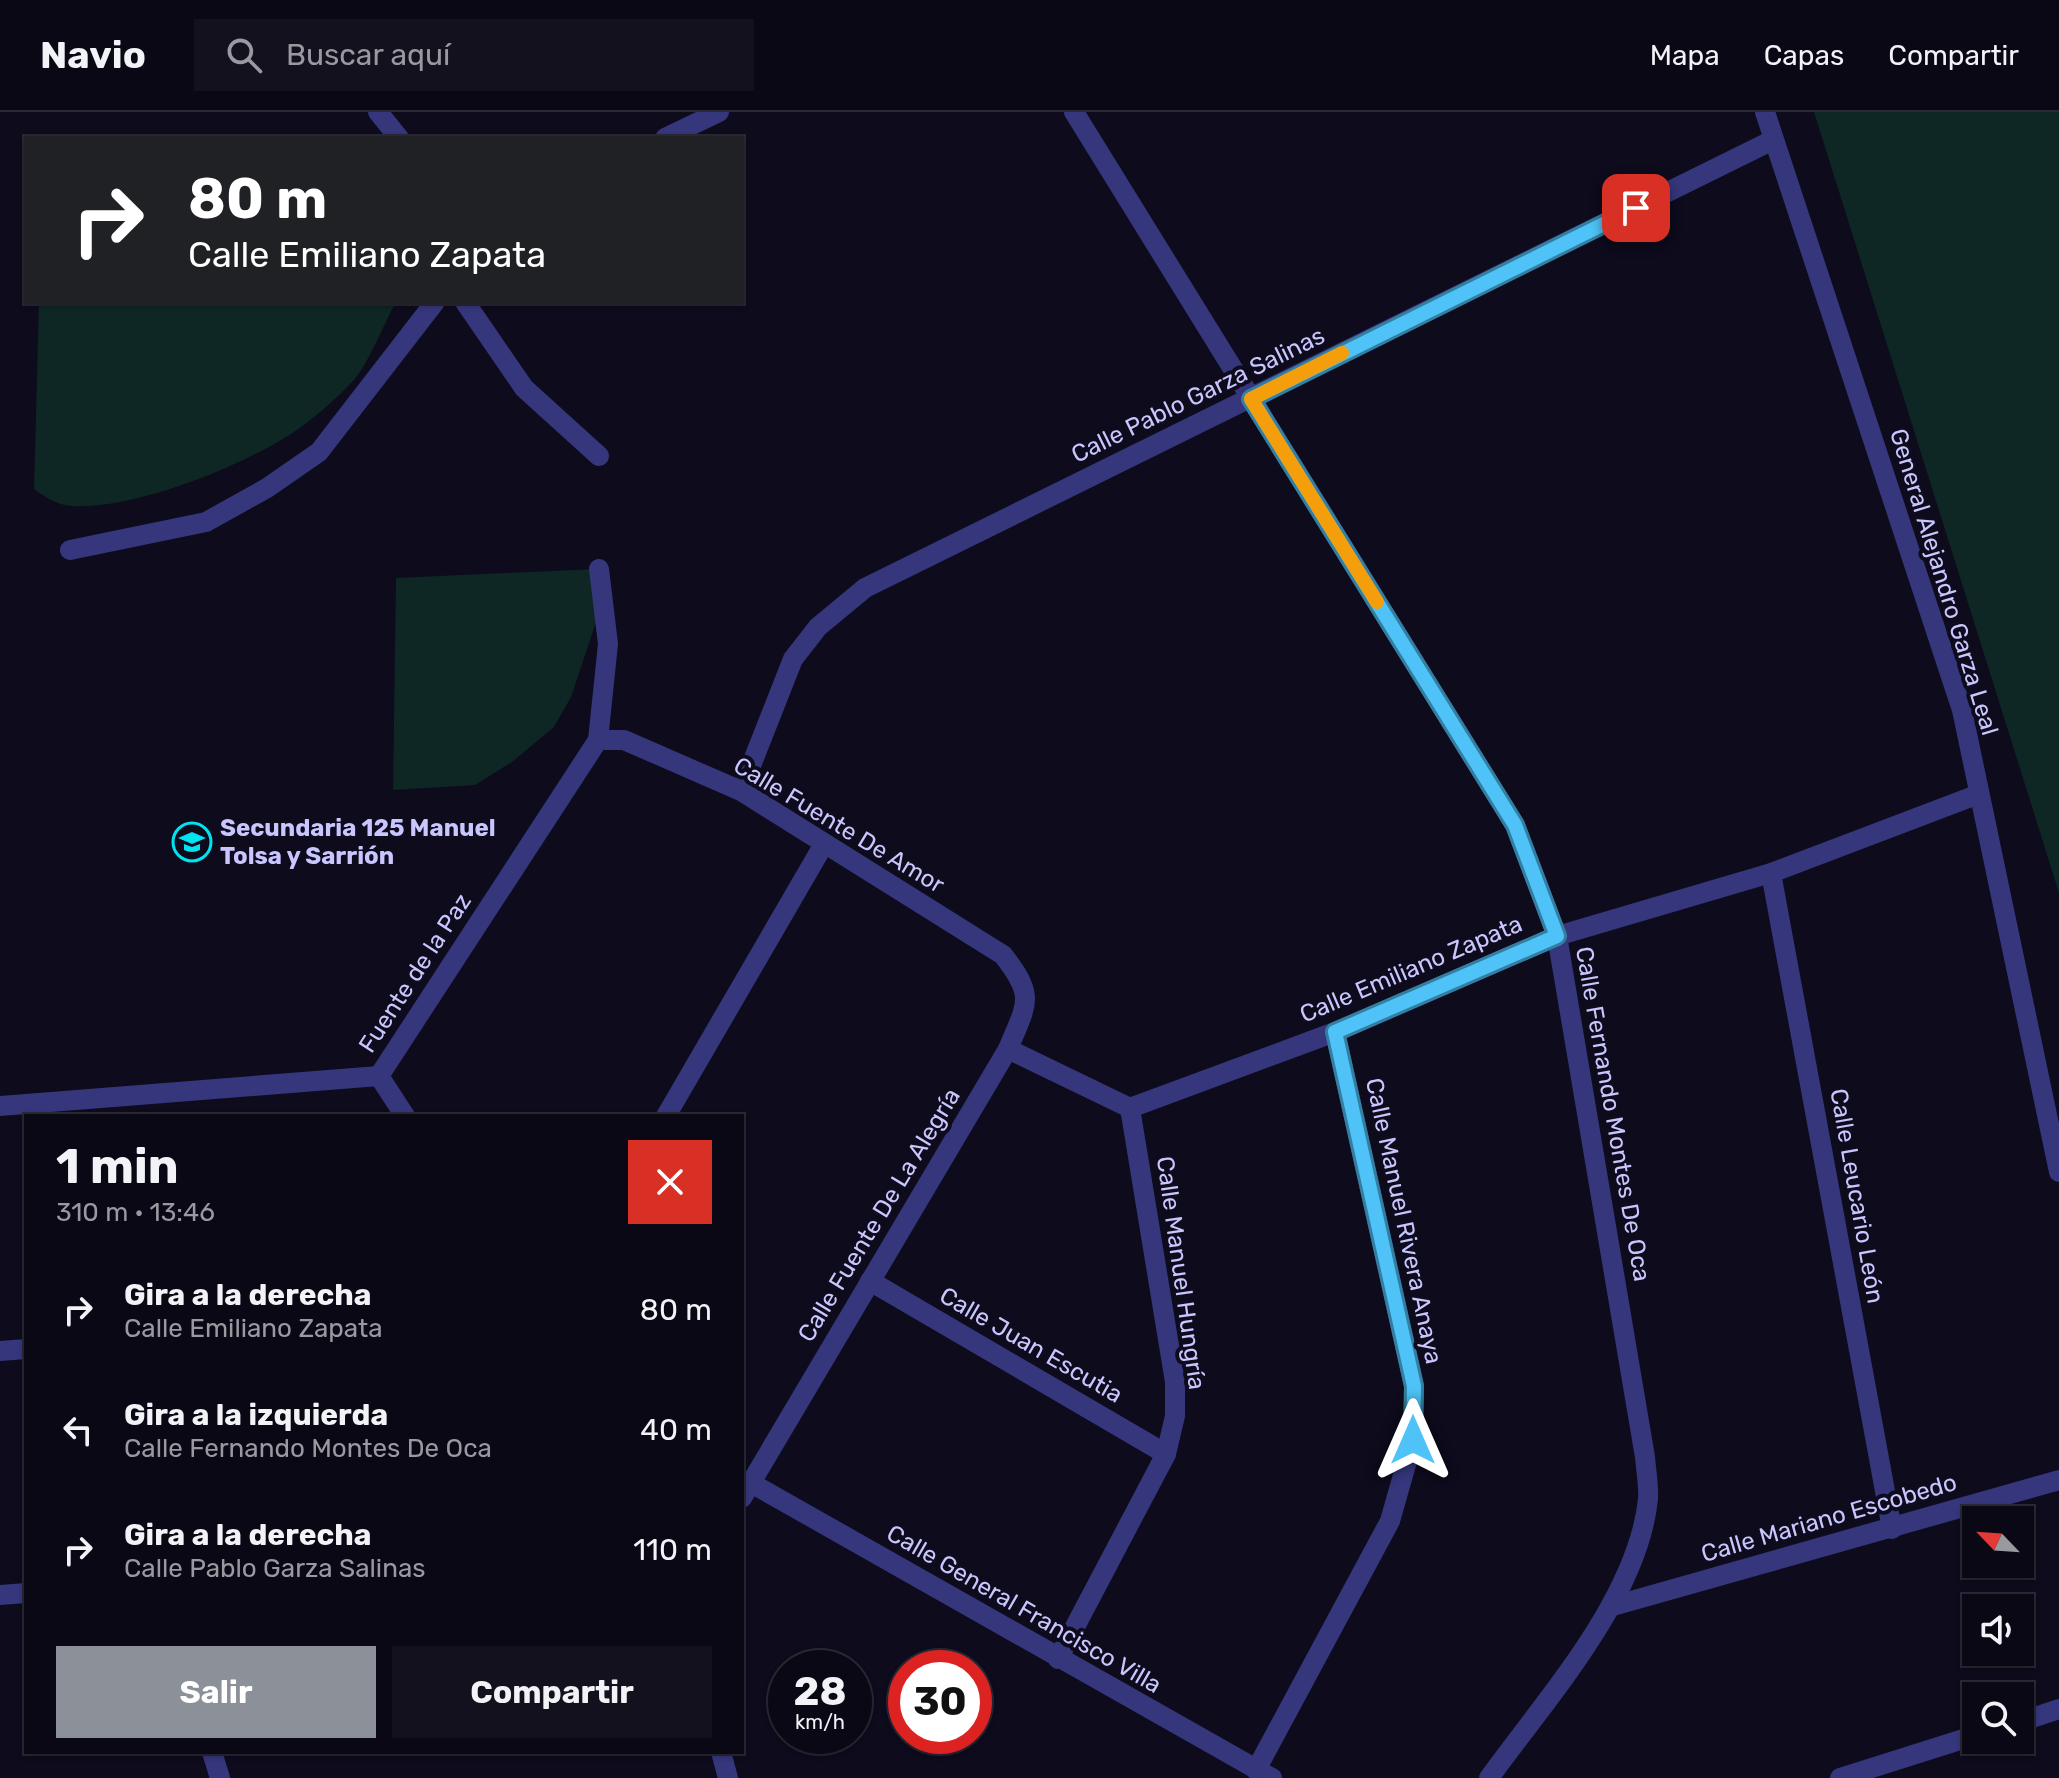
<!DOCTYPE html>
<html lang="es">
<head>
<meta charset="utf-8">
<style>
  :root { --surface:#0a0815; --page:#13111e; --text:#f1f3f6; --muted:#999aa0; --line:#2a2934; --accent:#8c9099 }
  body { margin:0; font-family:Rubik,sans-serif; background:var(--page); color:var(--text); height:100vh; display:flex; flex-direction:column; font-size:30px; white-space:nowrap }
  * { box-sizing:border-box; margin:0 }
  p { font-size:26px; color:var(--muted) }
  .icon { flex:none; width:44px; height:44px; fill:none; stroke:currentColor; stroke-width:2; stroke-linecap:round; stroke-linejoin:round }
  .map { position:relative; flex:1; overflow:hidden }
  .panel { position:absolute; left:24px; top:1002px; width:720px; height:640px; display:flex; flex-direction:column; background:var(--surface); border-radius:0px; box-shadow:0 2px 6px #0004,0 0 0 2px var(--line) }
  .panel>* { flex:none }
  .banner { position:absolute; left:24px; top:24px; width:720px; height:168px; border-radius:0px; box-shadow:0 2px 6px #0004,0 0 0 2px var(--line); background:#202124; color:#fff; overflow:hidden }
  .needle { width:52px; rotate:295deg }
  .tools { position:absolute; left:1962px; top:1394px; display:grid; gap:16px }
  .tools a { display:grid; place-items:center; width:72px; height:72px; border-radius:0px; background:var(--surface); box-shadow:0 2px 6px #0004,0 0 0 2px var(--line); font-size:40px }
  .speed { position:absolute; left:768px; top:1538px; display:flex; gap:16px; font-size:40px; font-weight:700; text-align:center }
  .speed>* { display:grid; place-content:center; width:104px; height:104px; border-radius:50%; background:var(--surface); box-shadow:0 2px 6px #0004,0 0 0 2px var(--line); line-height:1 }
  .speed small { font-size:20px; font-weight:400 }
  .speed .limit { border:12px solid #d22; background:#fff; color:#111 }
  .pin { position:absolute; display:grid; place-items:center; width:68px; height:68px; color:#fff; margin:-34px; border-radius:16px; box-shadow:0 4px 12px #0006 }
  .me { position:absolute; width:88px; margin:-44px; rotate:0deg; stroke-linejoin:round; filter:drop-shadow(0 0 6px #0008) }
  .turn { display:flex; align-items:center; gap:28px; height:168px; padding:0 32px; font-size:36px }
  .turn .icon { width:104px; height:104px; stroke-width:2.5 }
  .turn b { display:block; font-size:56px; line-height:68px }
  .round { display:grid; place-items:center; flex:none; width:84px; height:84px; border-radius:0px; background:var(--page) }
  .overview { display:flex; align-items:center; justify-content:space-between; height:136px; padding:0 32px }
  h1 { font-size:48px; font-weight:700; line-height:60px }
  .button { display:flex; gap:16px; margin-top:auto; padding:16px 32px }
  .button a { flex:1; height:92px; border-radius:0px; background:var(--accent); color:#fff; font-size:32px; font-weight:700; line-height:92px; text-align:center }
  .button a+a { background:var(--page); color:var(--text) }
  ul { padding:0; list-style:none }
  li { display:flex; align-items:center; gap:24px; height:120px; padding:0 32px }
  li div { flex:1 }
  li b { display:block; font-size:30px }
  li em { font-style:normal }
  header { display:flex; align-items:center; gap:48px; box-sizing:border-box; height:112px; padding:0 40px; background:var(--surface); border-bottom:2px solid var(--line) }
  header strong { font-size:38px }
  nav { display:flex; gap:44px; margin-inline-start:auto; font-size:28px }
  .search { width:560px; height:72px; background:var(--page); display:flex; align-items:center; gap:20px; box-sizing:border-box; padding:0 28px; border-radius:0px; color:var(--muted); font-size:30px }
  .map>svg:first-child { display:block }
</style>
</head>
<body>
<header>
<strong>Navio</strong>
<div class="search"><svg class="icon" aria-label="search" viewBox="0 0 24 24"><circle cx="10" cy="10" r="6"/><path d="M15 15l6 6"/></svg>Buscar aquí</div>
<nav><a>Mapa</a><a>Capas</a><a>Compartir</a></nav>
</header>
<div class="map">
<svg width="2059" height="1666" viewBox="0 0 2059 1666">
  <rect width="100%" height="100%" fill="#0d0b1c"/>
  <!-- green -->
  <g fill="#0e2624">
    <polygon points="1814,0 2059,0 2059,781"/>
    <path d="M39,190H396C383,213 369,252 352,270C335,288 311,309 291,322C240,355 133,398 72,394C57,393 46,386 34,377Z"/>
    <polygon points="596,457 602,492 571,585 554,615 512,650 475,673 393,678 396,466"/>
  </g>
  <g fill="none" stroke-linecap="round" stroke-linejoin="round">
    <!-- lane -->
    <polyline stroke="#35367b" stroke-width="20" points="70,438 206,410 267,376 319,340 435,190"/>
    <!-- street -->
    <g stroke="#35367b" stroke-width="20">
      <polyline points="378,0 399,26"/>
      <path d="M1074,0L1515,713L1557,824L1645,1345C1646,1358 1649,1374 1648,1387C1638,1486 1546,1587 1489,1666"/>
      <polyline points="1765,0 1962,598 2059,1060"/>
      <polyline points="665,26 719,0"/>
      <polyline points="465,190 524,276 599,344"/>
      <path d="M598,628H624L741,679L1003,843C1036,885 1027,891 1008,937L742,1386"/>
      <polyline points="741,679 793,547 818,515 865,476 1773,28"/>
      <polyline points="1771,761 1892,1417"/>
      <polyline points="1008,937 1130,996 1335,920 1557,824 1771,761 1979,682"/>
      <polyline points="379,964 598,628 608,532 599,457"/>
      <polyline points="379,964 405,1004"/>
      <polyline points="0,994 379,964"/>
      <polyline points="666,1004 824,732"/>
      <polyline points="870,1169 1166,1342"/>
      <polyline points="0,1239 26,1237"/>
      <polyline points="751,1371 1272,1666"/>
      <polyline points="0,1483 26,1481"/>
      <polyline points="1613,1494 2059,1368"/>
      <polyline points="1058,1547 1166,1342 1175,1304 1175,1270 1130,996"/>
      <polyline points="2020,1610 2059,1597"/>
      <polyline points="212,1640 220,1666"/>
      <polyline points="721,1640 728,1666"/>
      <polyline points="1256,1658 1390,1409 1413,1328 1414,1274 1335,920"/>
      <polyline points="1840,1666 1976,1623"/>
    </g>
  </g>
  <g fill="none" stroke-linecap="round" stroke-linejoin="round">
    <!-- route casing -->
    <g stroke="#337fa1" stroke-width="20">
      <polyline id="route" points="1413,1328 1414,1274 1335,920 1557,824 1515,713 1251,287 1636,96"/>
    </g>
    <!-- route -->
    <use href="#route" stroke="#4fc3f7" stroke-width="14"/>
    <!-- slow -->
    <polyline stroke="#f59e0b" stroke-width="14" points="1342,241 1251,287 1377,490"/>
  </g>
  <!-- icons -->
  <defs>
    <g id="school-ring" transform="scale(2)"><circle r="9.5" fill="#0d0b1c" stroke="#00e4f1" stroke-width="1.5"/><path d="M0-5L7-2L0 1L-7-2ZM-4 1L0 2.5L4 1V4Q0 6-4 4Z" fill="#00e4f1"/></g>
  </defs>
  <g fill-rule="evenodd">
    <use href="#school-ring" x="192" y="730"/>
  </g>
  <g text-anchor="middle" stroke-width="8" stroke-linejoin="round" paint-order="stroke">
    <!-- street labels -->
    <g font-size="24" fill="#c9c6ff" stroke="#0d0b1c">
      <text transform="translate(1198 283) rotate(-26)" y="8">Calle Pablo Garza Salinas</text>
      <text transform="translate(1944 470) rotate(73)" y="8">General Alejandro Garza Leal</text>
      <text transform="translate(839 713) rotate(31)" y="8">Calle Fuente De Amor</text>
      <text transform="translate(1411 857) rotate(-23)" y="8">Calle Emiliano Zapata</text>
      <text transform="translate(415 861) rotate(-57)" y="8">Fuente de la Paz</text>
      <text transform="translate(1613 1002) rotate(80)" y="8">Calle Fernando Montes De Oca</text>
      <text transform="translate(1857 1084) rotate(80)" y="8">Calle Leucario León</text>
      <text transform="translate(879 1103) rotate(-59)" y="8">Calle Fuente De La Alegría</text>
      <text transform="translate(1404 1109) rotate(78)" y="8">Calle Manuel Rivera Anaya</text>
      <text transform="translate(1181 1161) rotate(82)" y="8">Calle Manuel Hungría</text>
      <text transform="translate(1031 1233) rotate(30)" y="8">Calle Juan Escutia</text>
      <text transform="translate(1829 1406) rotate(-16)" y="8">Calle Mariano Escobedo</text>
      <text transform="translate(1024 1497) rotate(30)" y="8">Calle General Francisco Villa</text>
    </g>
    <!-- poi labels -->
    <g font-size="24" font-weight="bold" fill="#c9c6ff" stroke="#0d0b1c" text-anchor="start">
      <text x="220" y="724">Secundaria 125 Manuel<tspan x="220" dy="28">Tolsa y Sarrión</tspan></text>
    </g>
  </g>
</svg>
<div class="tools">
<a><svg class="needle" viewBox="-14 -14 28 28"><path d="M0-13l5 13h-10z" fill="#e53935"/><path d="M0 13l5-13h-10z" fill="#999aa0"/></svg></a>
<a><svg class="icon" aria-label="sound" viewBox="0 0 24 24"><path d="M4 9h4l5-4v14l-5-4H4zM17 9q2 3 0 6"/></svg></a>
<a><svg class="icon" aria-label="search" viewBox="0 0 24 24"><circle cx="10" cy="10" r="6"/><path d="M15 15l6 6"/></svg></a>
</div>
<div class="speed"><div>28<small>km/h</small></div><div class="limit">30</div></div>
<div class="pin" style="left:1636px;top:96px;background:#d93025"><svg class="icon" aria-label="arrive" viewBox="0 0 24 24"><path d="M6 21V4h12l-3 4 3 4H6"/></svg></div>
<svg class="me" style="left:1413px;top:1328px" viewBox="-20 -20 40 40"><path d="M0-17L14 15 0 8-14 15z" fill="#4fc3f7" stroke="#fff" stroke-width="4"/></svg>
<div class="banner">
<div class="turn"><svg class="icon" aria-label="right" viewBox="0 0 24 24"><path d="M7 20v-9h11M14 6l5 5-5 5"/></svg><div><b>80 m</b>Calle Emiliano Zapata</div></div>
</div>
<section class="panel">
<div class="overview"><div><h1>1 min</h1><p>310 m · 13:46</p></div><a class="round" style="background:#d93025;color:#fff"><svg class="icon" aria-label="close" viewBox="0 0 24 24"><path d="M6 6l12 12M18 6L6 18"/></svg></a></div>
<ul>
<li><svg class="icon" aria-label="right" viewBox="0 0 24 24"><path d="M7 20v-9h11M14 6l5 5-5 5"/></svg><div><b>Gira a la derecha</b><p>Calle Emiliano Zapata</p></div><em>80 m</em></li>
<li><svg class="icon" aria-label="left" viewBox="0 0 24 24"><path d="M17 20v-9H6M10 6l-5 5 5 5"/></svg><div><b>Gira a la izquierda</b><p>Calle Fernando Montes De Oca</p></div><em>40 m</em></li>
<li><svg class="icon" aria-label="right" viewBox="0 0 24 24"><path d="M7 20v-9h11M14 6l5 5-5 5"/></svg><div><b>Gira a la derecha</b><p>Calle Pablo Garza Salinas</p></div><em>110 m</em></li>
</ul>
<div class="button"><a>Salir</a><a>Compartir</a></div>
</section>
</div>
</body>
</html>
